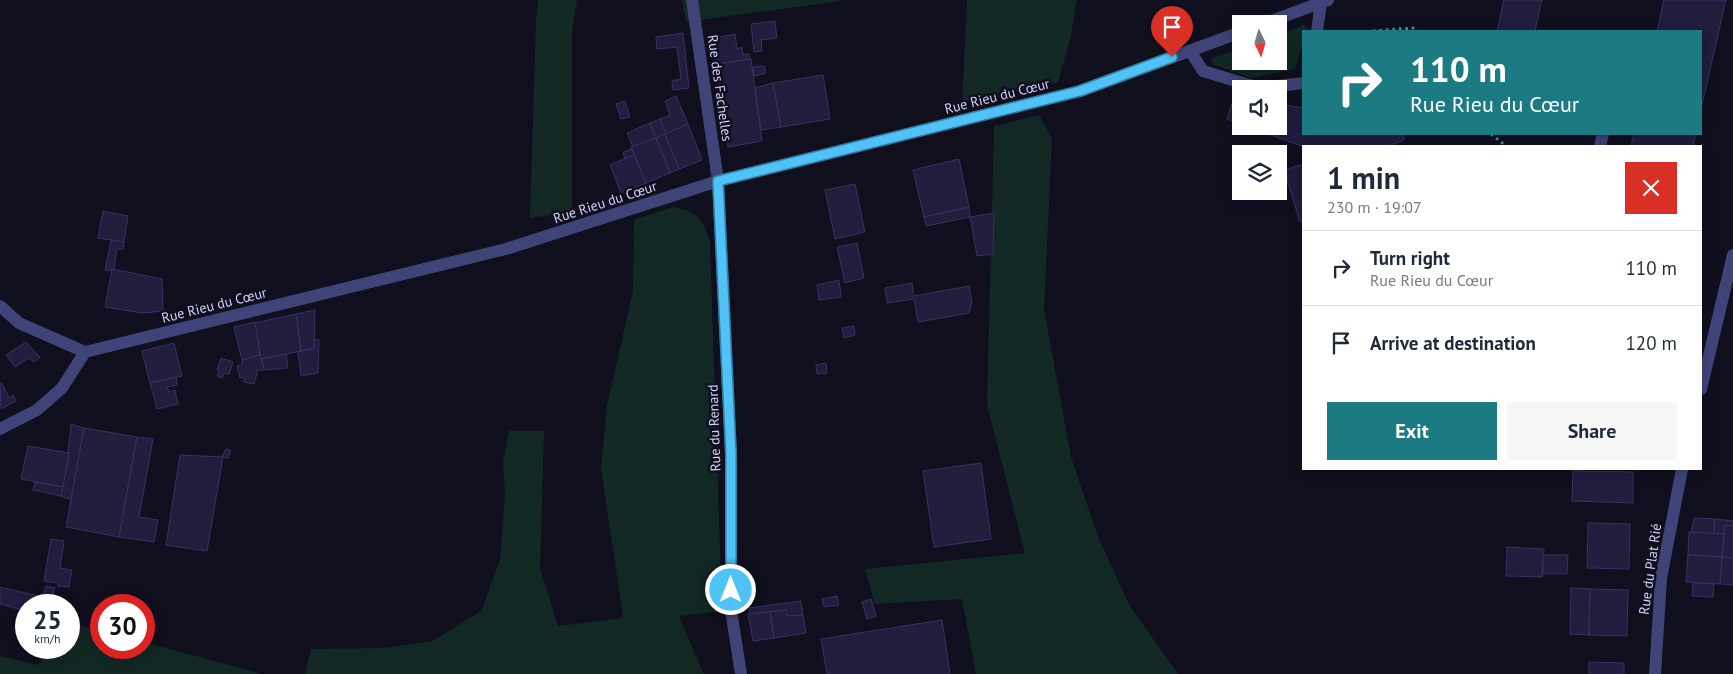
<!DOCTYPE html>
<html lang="en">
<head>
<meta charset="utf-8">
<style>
  :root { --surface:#fff; --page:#f6f6f7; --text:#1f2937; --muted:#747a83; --line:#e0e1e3; --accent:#1c7a82 }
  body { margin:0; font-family:"PT Sans",sans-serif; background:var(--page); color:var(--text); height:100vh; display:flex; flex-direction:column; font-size:19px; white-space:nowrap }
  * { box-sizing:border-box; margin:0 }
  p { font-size:16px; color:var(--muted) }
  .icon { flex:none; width:28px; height:28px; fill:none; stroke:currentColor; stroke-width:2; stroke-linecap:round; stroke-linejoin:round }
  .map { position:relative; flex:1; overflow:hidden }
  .panel { position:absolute; left:1302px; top:145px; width:400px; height:325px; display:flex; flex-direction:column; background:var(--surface); border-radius:0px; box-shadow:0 2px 12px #0003 }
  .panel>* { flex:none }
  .guide { position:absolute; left:1302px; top:30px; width:400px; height:105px; border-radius:0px; box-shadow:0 2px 12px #0003; background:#1c7a82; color:#fff; overflow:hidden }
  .needle { width:32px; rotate:175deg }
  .fabs { position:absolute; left:1232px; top:15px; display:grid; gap:10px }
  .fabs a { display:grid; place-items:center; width:55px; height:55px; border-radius:0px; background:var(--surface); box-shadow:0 2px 12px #0003; font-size:25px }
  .speed { position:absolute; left:15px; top:594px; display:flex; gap:10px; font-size:25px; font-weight:700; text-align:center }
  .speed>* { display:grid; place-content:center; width:65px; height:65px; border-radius:50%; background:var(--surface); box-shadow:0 2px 12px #0003; line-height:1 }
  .speed small { font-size:12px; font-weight:400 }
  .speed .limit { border:8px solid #d22; background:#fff; color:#111 }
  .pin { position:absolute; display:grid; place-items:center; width:42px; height:42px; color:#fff; margin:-51px -21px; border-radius:50% 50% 50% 0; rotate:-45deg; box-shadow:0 0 5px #0007 }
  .pin .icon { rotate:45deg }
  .me { position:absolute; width:55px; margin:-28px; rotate:0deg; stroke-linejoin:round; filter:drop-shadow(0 0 4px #0008) }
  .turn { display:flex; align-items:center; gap:18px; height:105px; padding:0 25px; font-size:22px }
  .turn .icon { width:65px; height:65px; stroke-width:2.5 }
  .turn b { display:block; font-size:35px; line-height:42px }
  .round { display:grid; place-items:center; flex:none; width:52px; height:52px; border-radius:0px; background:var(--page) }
  .summary { display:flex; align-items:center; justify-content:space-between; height:85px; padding:0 25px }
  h1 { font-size:30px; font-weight:700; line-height:38px }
  .primary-button { display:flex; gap:10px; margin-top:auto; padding:10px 25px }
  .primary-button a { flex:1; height:58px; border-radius:0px; background:var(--accent); color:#fff; font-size:20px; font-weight:700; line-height:58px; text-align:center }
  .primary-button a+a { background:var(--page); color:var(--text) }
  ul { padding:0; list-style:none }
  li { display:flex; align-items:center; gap:15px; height:75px; padding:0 25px; border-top:1px solid var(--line) }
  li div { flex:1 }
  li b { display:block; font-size:19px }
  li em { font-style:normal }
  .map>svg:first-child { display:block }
</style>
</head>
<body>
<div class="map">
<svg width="1733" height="674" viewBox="0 0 1733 674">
  <rect width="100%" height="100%" fill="#100f1e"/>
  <!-- green -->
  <g fill="#122825">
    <polygon points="538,0 577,0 572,31 572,212 530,218 536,21"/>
    <polygon points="682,0 839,0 840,1 686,22"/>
    <polygon points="967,0 1077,0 1071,35 1058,82 962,106"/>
    <polygon points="1304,25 1308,29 1307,31 1304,31 1304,41 1295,69 1251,78 1213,64 1211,59 1241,48 1241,61 1279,61 1279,34"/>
    <polygon points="1039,115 1052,138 1044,309 1071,457 1098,537 1130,606 1178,674 976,674 962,599 875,604 865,569 1025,553 987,405 994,126"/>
    <path d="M673,207C697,212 702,217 710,241L722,611L679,616L704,674H305L311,649L382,648L433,641L481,611L500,560L505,496L503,462L509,431H544L540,568L558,626L623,618L601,467L607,406L633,291L634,220Z"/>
    <polygon points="69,622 101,631 101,648 144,648 144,642 262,674 0,674 0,656 38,665 50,648 69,648"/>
  </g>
  <!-- building -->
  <g fill="#201d3d" stroke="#363167">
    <polygon points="1504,0 1542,0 1535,31 1497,31"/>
    <polygon points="1664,0 1726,0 1701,109 1701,31 1657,31"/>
    <polygon points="775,21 777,38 761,40 762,51 754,52 751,24"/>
    <polygon points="683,33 689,88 673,90 672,81 681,79 677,47 657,49 656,37"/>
    <polygon points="735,34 737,49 742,47 743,55 749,54 750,59 718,64 715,38"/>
    <polygon points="751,59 762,141 728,147 717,64"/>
    <polygon points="764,66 766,73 754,76 753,67"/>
    <polygon points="823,75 830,119 781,127 773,83"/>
    <polygon points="773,83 781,127 761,130 755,88"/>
    <polygon points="1235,95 1241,97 1241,124 1227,119"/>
    <polygon points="676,96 688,124 666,134 660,119 670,115 665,101"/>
    <polygon points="625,101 630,117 621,119 616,104"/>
    <polygon points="1279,104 1304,108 1304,134 1403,134 1404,140 1388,146 1304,147 1246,126 1279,126"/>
    <polygon points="660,119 666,134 656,138 650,123"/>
    <polygon points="650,123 656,138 633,147 627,133"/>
    <polygon points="688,124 702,160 679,169 665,134"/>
    <polygon points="665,134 679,169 670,173 656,138"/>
    <polygon points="1634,134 1696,134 1693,146 1631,146"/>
    <polygon points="656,138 670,173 646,183 631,147"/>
    <polygon points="632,149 634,155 625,159 623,152"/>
    <polygon points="634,155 646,183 621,193 610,165"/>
    <polygon points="959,159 969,207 924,217 913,170"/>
    <polygon points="1304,164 1304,221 1300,222 1284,170"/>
    <polygon points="855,184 865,232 835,239 825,190"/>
    <polygon points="969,207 970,217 926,226 924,217"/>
    <polygon points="103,211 128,216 124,242 98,238"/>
    <polygon points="994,213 993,254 977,256 970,217"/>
    <polygon points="111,240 124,242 123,249 117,249 114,270 112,269 112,271 105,270"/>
    <polygon points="857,243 864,278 845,283 837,247"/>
    <polygon points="112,269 162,279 163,311 143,313 105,307"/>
    <polygon points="839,280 841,297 819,300 817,285"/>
    <polygon points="912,283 914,296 969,286 972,302 969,313 918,322 914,299 887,303 885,288"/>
    <polygon points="315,310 314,348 301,351 296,314"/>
    <polygon points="296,314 301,351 261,359 255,323"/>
    <polygon points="255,322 260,355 242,360 234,327"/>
    <polygon points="854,326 855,335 844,338 842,328"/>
    <polygon points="314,339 319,340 318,373 301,376 298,352 314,348"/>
    <polygon points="26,342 40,357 34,362 29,358 15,367 6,355"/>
    <polygon points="174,343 182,376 150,383 142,351"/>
    <polygon points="286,354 288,368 264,370 262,359"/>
    <polygon points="260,355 264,370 258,370 254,384 244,382 245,377 240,378 237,366 242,364 242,360"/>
    <polygon points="221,358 233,362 229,374 224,373 222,378 217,376 219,371 217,370"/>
    <polygon points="826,363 827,373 817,374 816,365"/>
    <polygon points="176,377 177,385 167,387 169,392 175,390 178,404 157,409 150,383"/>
    <polygon points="2,383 9,398 13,395 16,401 1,409 0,384"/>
    <polygon points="71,424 84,428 71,500 61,496 69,453 68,453"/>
    <polygon points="84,428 137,437 119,537 66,527"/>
    <polygon points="137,437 153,439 139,517 158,520 154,542 119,537"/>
    <polygon points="28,446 69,453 63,487 21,479"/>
    <polygon points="226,449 231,451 228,458 222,457"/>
    <polygon points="180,455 223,457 207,551 166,545"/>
    <polygon points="981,463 991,539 934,547 923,471"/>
    <polygon points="1573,471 1633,472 1633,503 1572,501"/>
    <polygon points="35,482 63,487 61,496 33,490"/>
    <polygon points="1694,518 1715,519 1714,534 1691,533"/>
    <polygon points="1715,519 1733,521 1733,526 1725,525 1725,534 1714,534"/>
    <polygon points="1588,523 1630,524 1629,569 1587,568"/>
    <polygon points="1725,525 1733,526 1733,558 1722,557"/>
    <polygon points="1689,532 1724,534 1722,557 1688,555"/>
    <polygon points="51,539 64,541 60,568 72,570 69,587 58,586 58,583 44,581"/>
    <polygon points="1507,547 1544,549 1542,577 1506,576"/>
    <polygon points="1543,555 1568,555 1567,574 1543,574"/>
    <polygon points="1688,555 1722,557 1720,584 1686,582"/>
    <polygon points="1722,557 1733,558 1733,585 1720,584"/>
    <polygon points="1693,583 1714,584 1713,597 1692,596"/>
    <polygon points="46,586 55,588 52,598 57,599 56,605 26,605 26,611 0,604 0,587 43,597"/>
    <polygon points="1571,588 1590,589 1589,635 1570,634"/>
    <polygon points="1590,589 1628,590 1627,636 1589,635"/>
    <polygon points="837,596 839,605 824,607 822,599"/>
    <polygon points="871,599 876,616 867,619 862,602"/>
    <polygon points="801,601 803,615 787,616 786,610 750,614 749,608"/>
    <polygon points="786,610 787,616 803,615 806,633 774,638 770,612"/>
    <polygon points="770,612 774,638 753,641 748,614"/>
    <polygon points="942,620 950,674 827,674 821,639"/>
    <polygon points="1589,662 1624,663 1624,674 1589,674"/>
  </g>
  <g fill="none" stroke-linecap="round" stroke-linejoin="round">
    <!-- path -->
    <g stroke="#3ba492" stroke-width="3" stroke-dasharray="2.5 4" stroke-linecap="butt">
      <polyline points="1373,31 1413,28 1414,31"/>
      <polyline points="1491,134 1506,146"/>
    </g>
    <!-- minor -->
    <g stroke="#3f4378" stroke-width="12">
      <polyline points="692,0 718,181 731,454 731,610 741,674"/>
      <polyline points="1263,24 1328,0"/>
      <polyline points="1317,31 1321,3"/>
      <polyline points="1190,51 1203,71 1259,88 1304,83"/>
      <polyline points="1600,146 1603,134"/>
      <polyline points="0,306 19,323 85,352"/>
      <polyline points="1701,389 1733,255"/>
      <polyline points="0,429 37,410 62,388 85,352 506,249 718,181 1080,91 1241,32"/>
      <polyline points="1655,674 1661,578 1682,469"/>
    </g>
  </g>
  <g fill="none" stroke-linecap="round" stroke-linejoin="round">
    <!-- route casing -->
    <g stroke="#337fa1" stroke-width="12">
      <polyline id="route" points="731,590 731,454 718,181 1080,91 1172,57"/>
    </g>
    <!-- route -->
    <use href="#route" stroke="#4fc3f7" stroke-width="9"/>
  </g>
  <g text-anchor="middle" stroke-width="5" stroke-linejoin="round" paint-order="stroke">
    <!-- street labels -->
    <g font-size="14" fill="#d1d1fa" stroke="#100f1e">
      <text transform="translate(720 88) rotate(82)" y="5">Rue des Fachelles</text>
      <text transform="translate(997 96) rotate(-14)" y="5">Rue Rieu du Cœur</text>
      <text transform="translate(605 202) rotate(-18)" y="5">Rue Rieu du Cœur</text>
      <text transform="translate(214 305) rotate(-14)" y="5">Rue Rieu du Cœur</text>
      <text transform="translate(714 428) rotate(-92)" y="5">Rue du Renard</text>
      <text transform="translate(1650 569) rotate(-82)" y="5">Rue du Plat Rié</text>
    </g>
  </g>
</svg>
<div class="fabs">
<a><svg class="needle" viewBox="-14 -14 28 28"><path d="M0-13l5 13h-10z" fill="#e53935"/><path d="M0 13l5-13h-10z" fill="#747a83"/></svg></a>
<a><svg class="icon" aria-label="sound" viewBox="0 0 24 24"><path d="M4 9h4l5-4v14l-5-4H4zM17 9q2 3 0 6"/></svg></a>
<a><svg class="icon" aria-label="layers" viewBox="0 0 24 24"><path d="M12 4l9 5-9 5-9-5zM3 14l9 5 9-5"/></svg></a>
</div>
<div class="speed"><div>25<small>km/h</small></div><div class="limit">30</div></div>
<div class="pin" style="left:1172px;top:57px;background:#d93025"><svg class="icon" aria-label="arrive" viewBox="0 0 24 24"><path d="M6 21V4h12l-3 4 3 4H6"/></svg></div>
<svg class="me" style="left:731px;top:590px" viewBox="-20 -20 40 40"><circle r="17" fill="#4fc3f7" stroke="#fff" stroke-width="3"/><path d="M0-11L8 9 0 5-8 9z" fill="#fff"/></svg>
<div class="guide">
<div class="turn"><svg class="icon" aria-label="right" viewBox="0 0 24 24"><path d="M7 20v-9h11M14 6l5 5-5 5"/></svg><div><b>110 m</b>Rue Rieu du Cœur</div></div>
</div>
<section class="panel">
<div class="summary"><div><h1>1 min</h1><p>230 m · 19:07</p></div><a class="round" style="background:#d93025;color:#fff"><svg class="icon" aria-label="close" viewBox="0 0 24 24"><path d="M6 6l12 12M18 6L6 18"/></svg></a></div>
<ul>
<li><svg class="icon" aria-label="right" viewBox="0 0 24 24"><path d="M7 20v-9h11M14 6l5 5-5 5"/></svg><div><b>Turn right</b><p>Rue Rieu du Cœur</p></div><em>110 m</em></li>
<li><svg class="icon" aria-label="arrive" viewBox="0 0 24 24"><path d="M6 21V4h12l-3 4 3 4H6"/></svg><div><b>Arrive at destination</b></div><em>120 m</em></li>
</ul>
<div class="primary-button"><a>Exit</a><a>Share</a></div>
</section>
</div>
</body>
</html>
